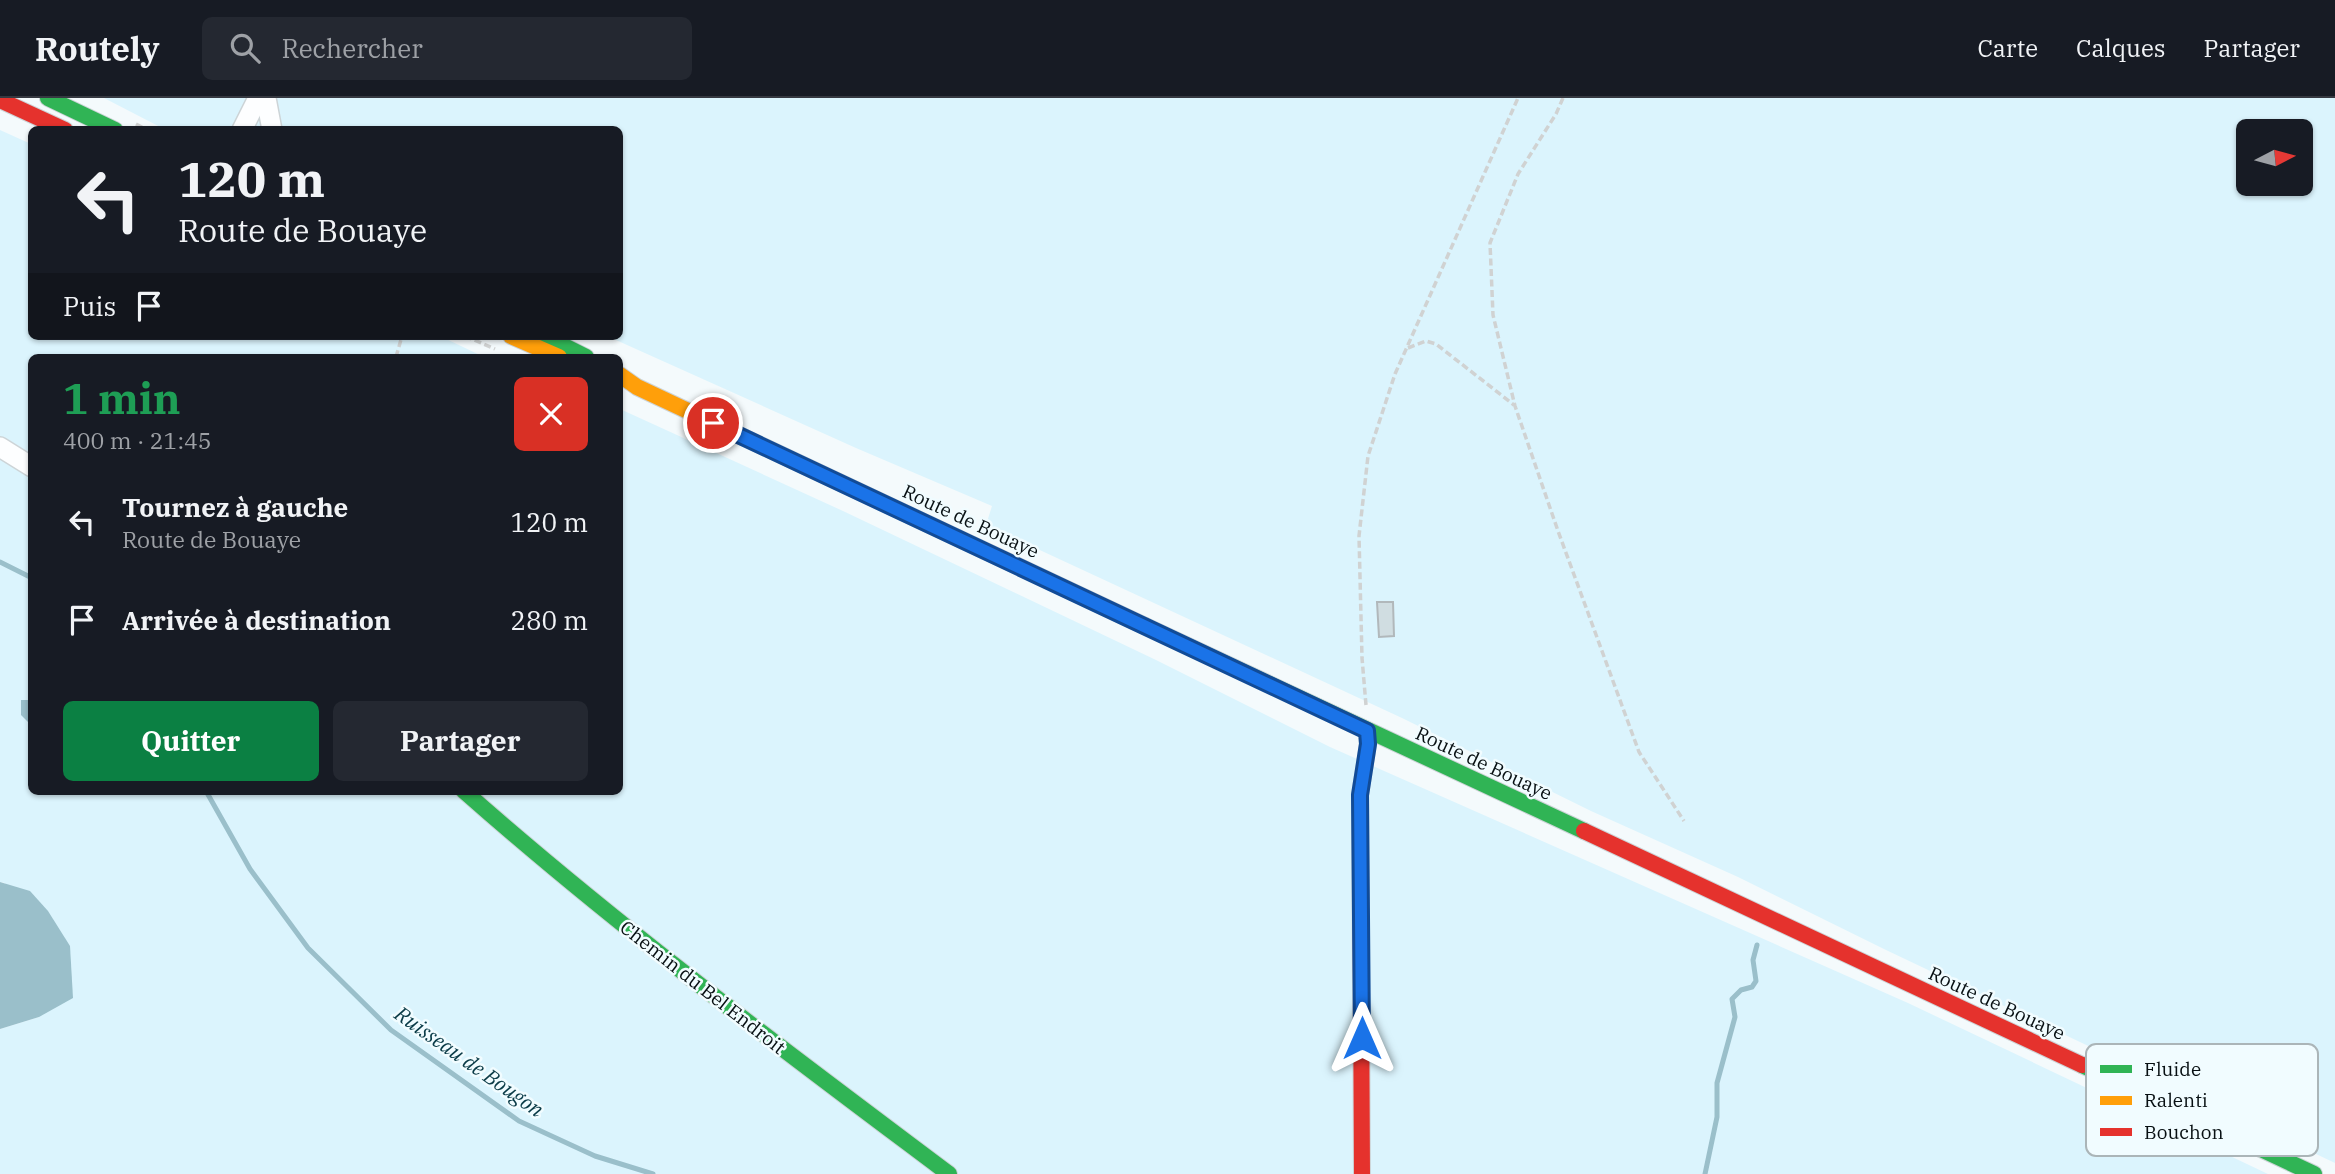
<!DOCTYPE html>
<html lang="fr">
<head>
<meta charset="utf-8">
<style>
  :root { --surface:#171b24; --page:#242831; --text:#f1f3f6; --muted:#9ea1a6; --line:#363941; --accent:#0b8043 }
  body { margin:0; font-family:"IBM Plex Serif",serif; background:var(--page); color:var(--text); height:100vh; display:flex; flex-direction:column; font-size:26px; white-space:nowrap }
  * { box-sizing:border-box; margin:0 }
  p { font-size:23px; color:var(--muted) }
  .icon { flex:none; width:38px; height:38px; fill:none; stroke:currentColor; stroke-width:2; stroke-linecap:round; stroke-linejoin:round }
  .map { position:relative; flex:1; overflow:hidden }
  .details { position:absolute; left:28px; top:256px; width:595px; height:441px; display:flex; flex-direction:column; background:var(--surface); border-radius:10px; box-shadow:0 2px 5px #0004 }
  .details>* { flex:none }
  .guide { position:absolute; left:28px; top:28px; width:595px; height:214px; border-radius:10px; box-shadow:0 2px 5px #0004; background:#171b24; color:var(--text); overflow:hidden }
  .needle { width:46px; rotate:84deg }
  .tools { position:absolute; left:2236px; top:21px; display:grid; gap:14px }
  .tools a { display:grid; place-items:center; width:77px; height:77px; border-radius:10px; background:var(--surface); box-shadow:0 2px 5px #0004; font-size:35px }
  .pin { position:absolute; display:grid; place-items:center; width:60px; height:60px; color:#fff; margin:-30px; border:4px solid #fff; border-radius:50%; box-shadow:0 2px 7px #0007 }
  .me { position:absolute; width:77px; margin:-38px; rotate:0deg; stroke-linejoin:round; filter:drop-shadow(0 0 5px #0008) }
  .turn { display:flex; align-items:center; gap:24px; height:147px; padding:0 35px; font-size:32px }
  .turn .icon { width:91px; height:91px; stroke-width:2.5 }
  .turn b { display:block; font-size:49px; line-height:60px }
  .then { display:flex; align-items:center; height:66px; padding:0 35px; background:#0003; gap:14px; font-size:26px }
  .round { display:grid; place-items:center; flex:none; width:74px; height:74px; border-radius:10px; background:var(--page) }
  .head { display:flex; align-items:center; justify-content:space-between; height:119px; padding:0 35px }
  h1 { font-size:42px; font-weight:700; line-height:52px; color:#1e9e55 }
  .action { display:flex; gap:14px; margin-top:auto; padding:14px 35px }
  .action a { flex:1; height:80px; border-radius:10px; background:var(--accent); color:#fff; font-size:28px; font-weight:700; line-height:80px; text-align:center }
  .action a+a { background:var(--page); color:var(--text) }
  ul { padding:0; list-style:none }
  li { display:flex; align-items:center; gap:21px; height:98px; padding:0 35px }
  li div { flex:1 }
  li b { display:block; font-size:26px }
  li em { font-style:normal }
  header { display:flex; align-items:center; gap:42px; box-sizing:border-box; height:98px; padding:0 35px; background:var(--surface); border-bottom:2px solid var(--line) }
  header strong { font-size:33px }
  nav { display:flex; gap:38px; margin-inline-start:auto; font-size:24px }
  .search { width:490px; height:63px; background:var(--page); display:flex; align-items:center; gap:18px; box-sizing:border-box; padding:0 24px; border-radius:10px; color:var(--muted); font-size:26px }
  .map>svg:first-child { display:block }
</style>
</head>
<body>
<header>
<strong>Routely</strong>
<div class="search"><svg class="icon" aria-label="search" viewBox="0 0 24 24"><circle cx="10" cy="10" r="6"/><path d="M15 15l6 6"/></svg>Rechercher</div>
<nav><a>Carte</a><a>Calques</a><a>Partager</a></nav>
</header>
<div class="map">
<svg width="2335" height="1076" viewBox="0 0 2335 1076">
  <rect width="100%" height="100%" fill="#f4fafc"/>
  <!-- green -->
  <g fill="#dbf4fd" fill-rule="evenodd">
    <path d="M104,0H2335V1065L1886,852L1738,779L1591,713L1402,620L986,427L992,408L856,350L607,238H620V32L164,31ZM2249,33H2301V86H2249Z"/>
    <polygon points="0,32 31,46 32,238 440,238 484,259 32,259 32,693 620,693 620,311 843,413 1156,562 1330,649 1908,905 2268,1076 0,1076 0,931 39,919 5,785 0,784"/>
  </g>
  <!-- water -->
  <g fill="#9abfca">
    <polygon points="21,602 31,602 31,627 21,617"/>
    <polygon points="0,784 30,793 48,813 70,848 73,900 39,919 0,931"/>
  </g>
  <g fill="none" stroke-linecap="round" stroke-linejoin="round">
    <!-- stream -->
    <g stroke="#9abfca" stroke-width="5">
      <polyline points="0,464 32,480"/>
      <polyline points="206,693 250,771 308,850 391,932 519,1023 595,1058 653,1076"/>
      <polyline points="1705,1076 1717,1019 1717,985 1735,919 1732,901 1741,892 1752,889 1756,883 1753,862 1757,847"/>
    </g>
  </g>
  <!-- building -->
  <polygon fill="#d0dde1" stroke="#b1b8bb" stroke-width="2" points="1377,504 1393,504 1394,538 1379,539"/>
  <g fill="none" stroke-linecap="round" stroke-linejoin="round">
    <!-- street casing -->
    <g stroke="#cdd4d7" stroke-width="22">
      <g id="street">
        <polyline points="266,0 272,32"/>
        <polyline points="242,32 258,0"/>
        <polyline points="0,349 32,369"/>
      </g>
    </g>
    <!-- fast casing -->
    <g stroke="#cdd4d7" stroke-width="18">
      <g id="fast">
        <polyline points="48,0 115,32"/>
        <polyline points="544,238 586,259"/>
        <polyline points="1145,528 1584,733"/>
        <path d="M464,693C619,830 784,952 949,1076"/>
        <polyline points="2082,967 2314,1076"/>
      </g>
    </g>
    <!-- slow casing -->
    <g stroke="#cdd4d7" stroke-width="18">
      <g id="slow">
        <polyline points="511,238 559,259"/>
        <polyline points="620,277 637,289 1145,528"/>
      </g>
    </g>
    <!-- jam casing -->
    <g stroke="#cdd4d7" stroke-width="18">
      <g id="jam">
        <polyline points="0,2 65,32"/>
        <polyline points="1584,733 2082,967"/>
        <polyline points="1362,1076 1360,697 1368,646 1367,633"/>
      </g>
    </g>
    <!-- path -->
    <g stroke="#d0d2d2" stroke-width="3.5" stroke-dasharray="7 3.5" stroke-linecap="butt">
      <polyline points="1563,0 1556,16 1518,76 1490,145 1493,217 1515,308 1558,433 1639,654 1684,723"/>
      <polyline points="136,26 147,32"/>
      <polyline points="465,238 495,251"/>
      <polyline points="1408,250 1426,243 1436,246 1514,307"/>
      <polyline points="396,259 402,238"/>
      <polyline points="1366,607 1362,560 1359,438 1368,358 1395,276 1518,0"/>
    </g>
    <!-- street -->
    <use href="#street" stroke="#fdfeff" stroke-width="19"/>
    <!-- fast -->
    <use href="#fast" stroke="#30b455" stroke-width="16"/>
    <!-- slow -->
    <use href="#slow" stroke="#ff9f0a" stroke-width="16"/>
    <!-- jam -->
    <use href="#jam" stroke="#e5322d" stroke-width="16"/>
  </g>
  <g fill="none" stroke-linecap="round" stroke-linejoin="round">
    <!-- route casing -->
    <g stroke="#114b97" stroke-width="18">
      <polyline id="route" points="713,325 1367,633 1368,646 1360,697 1362,940"/>
    </g>
    <!-- route -->
    <use href="#route" stroke="#1a73e8" stroke-width="12"/>
  </g>
  <g text-anchor="middle" stroke-width="5" stroke-linejoin="round" paint-order="stroke">
    <!-- street labels -->
    <g font-size="19" fill="#070f12" stroke="#f1fcff">
      <text transform="translate(971 423) rotate(25)" y="7">Route de Bouaye</text>
      <text transform="translate(1484 665) rotate(25)" y="7">Route de Bouaye</text>
      <text transform="translate(703 889) rotate(38)" y="7">Chemin du Bel Endroit</text>
      <text transform="translate(1997 905) rotate(25)" y="7">Route de Bouaye</text>
    </g>
    <!-- water labels -->
    <g font-size="21" font-style="italic" fill="#0a3b47" stroke="#f1fcff">
      <text transform="translate(469 964) rotate(35)" y="7">Ruisseau de Bougon</text>
    </g>
  </g>
  <!-- legend -->
  <rect x="2086" y="946" width="232" height="112" rx="10" fill="#f1fcff" stroke="#abb5b8" stroke-width="2"/>
  <rect x="2100" y="967" width="32" height="8" fill="#30b455"/>
  <rect x="2100" y="998" width="32" height="9" fill="#ff9f0a"/>
  <rect x="2100" y="1030" width="32" height="8" fill="#e5322d"/>
  <g font-size="19" fill="#070f12">
    <text x="2144" y="978">Fluide</text>
    <text x="2144" y="1009">Ralenti</text>
    <text x="2144" y="1041">Bouchon</text>
  </g>
</svg>
<div class="tools">
<a><svg class="needle" viewBox="-14 -14 28 28"><path d="M0-13l5 13h-10z" fill="#e53935"/><path d="M0 13l5-13h-10z" fill="#9ea1a6"/></svg></a>
</div>
<div class="pin" style="left:713px;top:325px;background:#d93025"><svg class="icon" aria-label="arrive" viewBox="0 0 24 24"><path d="M6 21V4h12l-3 4 3 4H6"/></svg></div>
<svg class="me" style="left:1362px;top:940px" viewBox="-20 -20 40 40"><path d="M0-17L14 15 0 8-14 15z" fill="#1a73e8" stroke="#fff" stroke-width="4"/></svg>
<div class="guide">
<div class="turn"><svg class="icon" aria-label="left" viewBox="0 0 24 24"><path d="M17 20v-9H6M10 6l-5 5 5 5"/></svg><div><b>120 m</b>Route de Bouaye</div></div>
<div class="then">Puis<svg class="icon" aria-label="arrive" viewBox="0 0 24 24"><path d="M6 21V4h12l-3 4 3 4H6"/></svg></div>
</div>
<section class="details">
<div class="head"><div><h1>1 min</h1><p>400 m · 21:45</p></div><a class="round" style="background:#d93025;color:#fff"><svg class="icon" aria-label="close" viewBox="0 0 24 24"><path d="M6 6l12 12M18 6L6 18"/></svg></a></div>
<ul>
<li><svg class="icon" aria-label="left" viewBox="0 0 24 24"><path d="M17 20v-9H6M10 6l-5 5 5 5"/></svg><div><b>Tournez à gauche</b><p>Route de Bouaye</p></div><em>120 m</em></li>
<li><svg class="icon" aria-label="arrive" viewBox="0 0 24 24"><path d="M6 21V4h12l-3 4 3 4H6"/></svg><div><b>Arrivée à destination</b></div><em>280 m</em></li>
</ul>
<div class="action"><a>Quitter</a><a>Partager</a></div>
</section>
</div>
</body>
</html>
